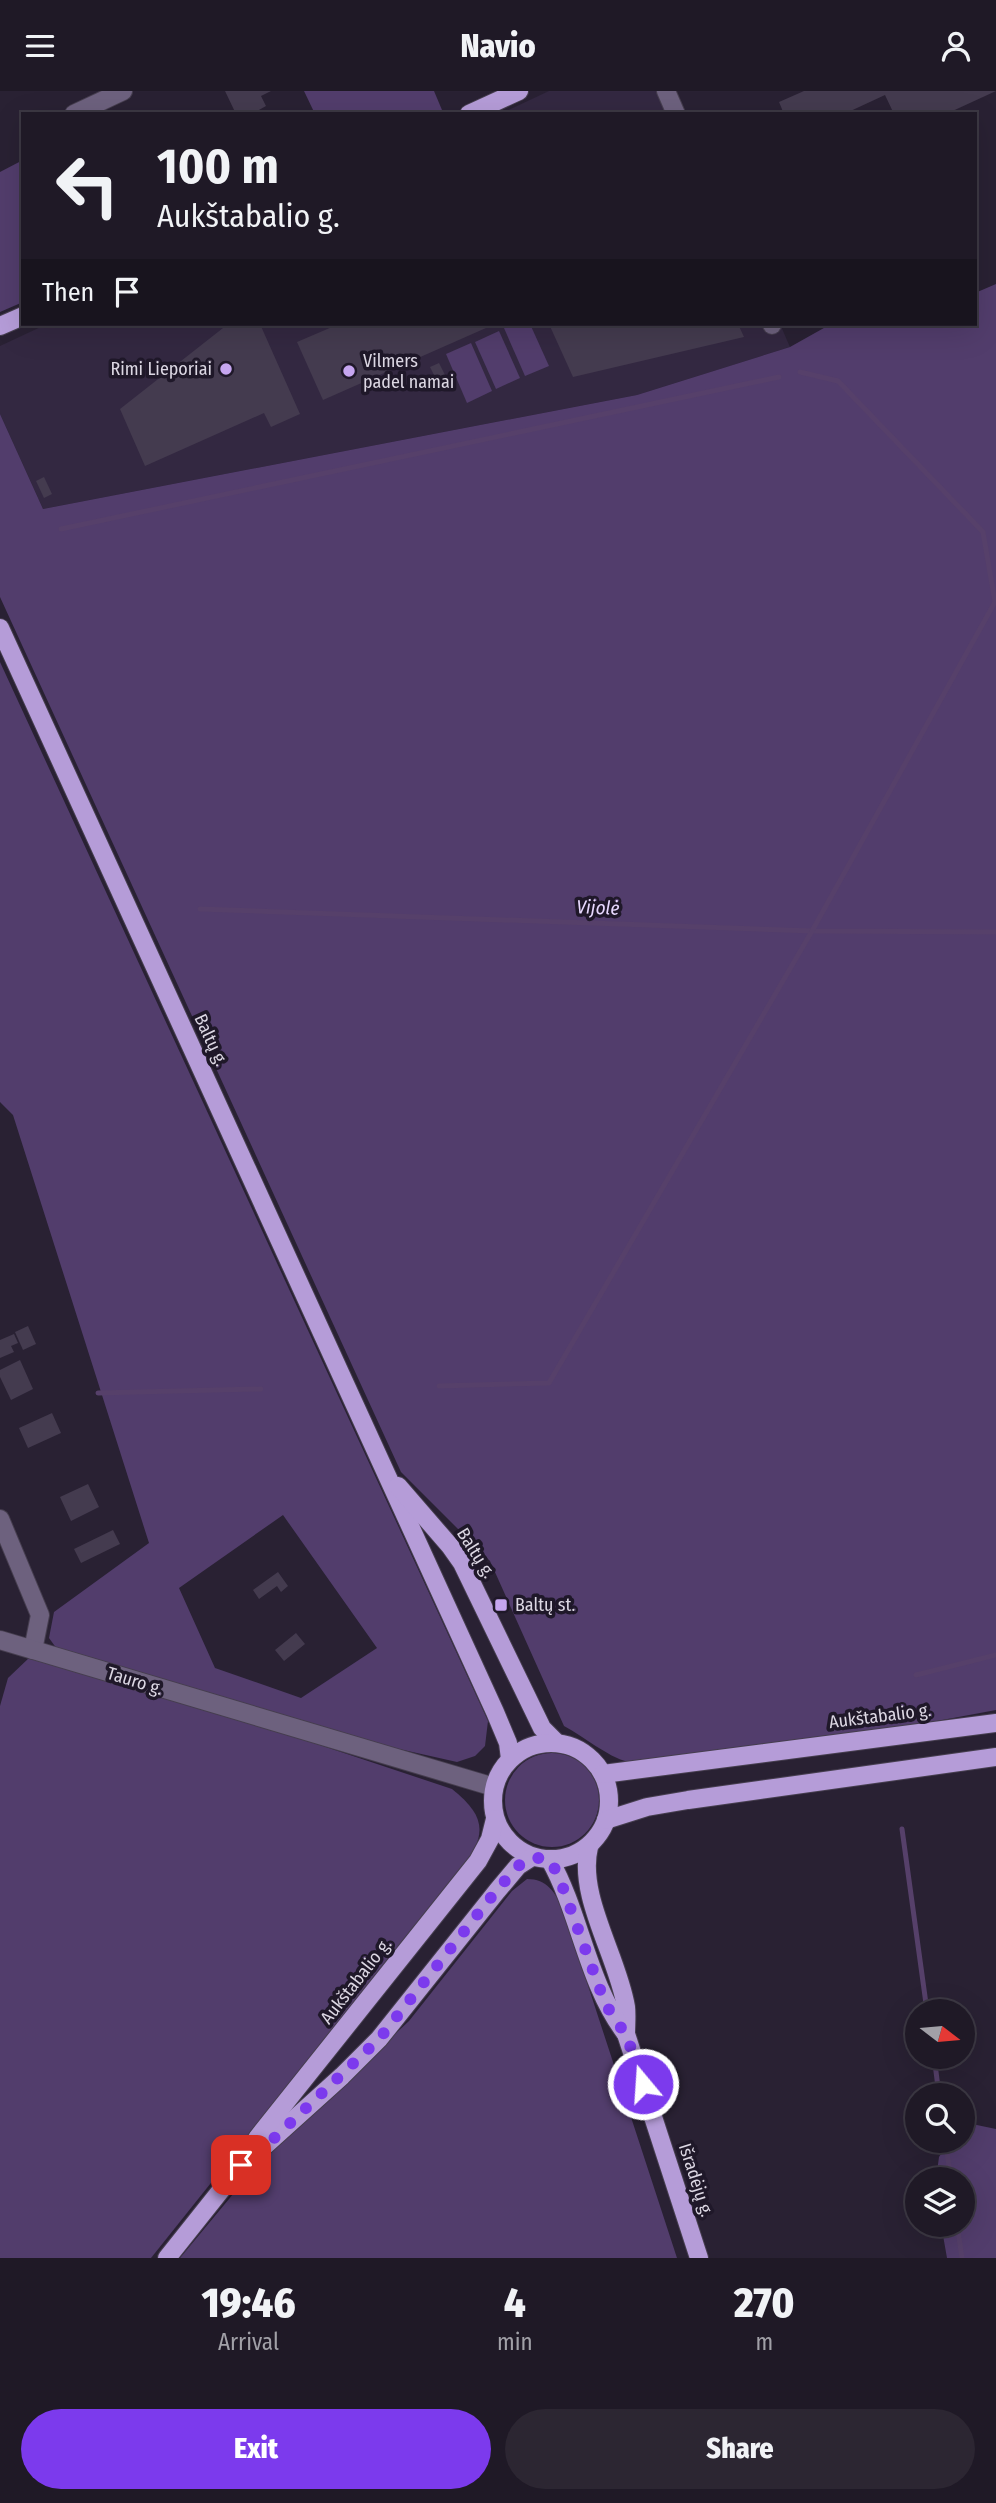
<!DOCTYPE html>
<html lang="en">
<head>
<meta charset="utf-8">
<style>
  :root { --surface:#1f1926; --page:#2c2632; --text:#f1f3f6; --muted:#a1a0a7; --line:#3c3843; --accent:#7c3aed }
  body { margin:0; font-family:"Fira Sans Condensed",sans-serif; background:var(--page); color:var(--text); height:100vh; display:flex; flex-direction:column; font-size:26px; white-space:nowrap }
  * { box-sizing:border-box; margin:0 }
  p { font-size:23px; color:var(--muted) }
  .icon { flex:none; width:38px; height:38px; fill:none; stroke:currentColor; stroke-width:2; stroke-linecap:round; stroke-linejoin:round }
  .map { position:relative; height:2167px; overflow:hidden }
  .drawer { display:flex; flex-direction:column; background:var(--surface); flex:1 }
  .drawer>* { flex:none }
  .guide { position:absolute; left:21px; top:21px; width:956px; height:214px; border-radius:0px; box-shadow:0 7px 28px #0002,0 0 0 2px var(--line); background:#1f1926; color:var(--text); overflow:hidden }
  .needle { width:46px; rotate:106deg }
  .buttons { position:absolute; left:905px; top:1908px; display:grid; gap:14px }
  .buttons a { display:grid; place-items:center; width:70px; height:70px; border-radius:50%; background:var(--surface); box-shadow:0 7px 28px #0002,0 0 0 2px var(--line); font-size:35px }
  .pin { position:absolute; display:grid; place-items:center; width:60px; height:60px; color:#fff; margin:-30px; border-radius:14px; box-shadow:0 4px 10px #0006 }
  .me { position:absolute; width:77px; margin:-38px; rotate:342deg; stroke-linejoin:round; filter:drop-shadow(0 0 5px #0008) }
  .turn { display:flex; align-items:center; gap:24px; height:147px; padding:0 21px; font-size:32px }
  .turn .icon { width:91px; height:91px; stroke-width:2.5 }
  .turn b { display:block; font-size:49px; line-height:60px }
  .then { display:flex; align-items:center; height:66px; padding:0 21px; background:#0003; gap:14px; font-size:26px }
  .eta { display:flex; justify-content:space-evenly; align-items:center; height:119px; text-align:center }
  .eta b { font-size:42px; font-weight:800; line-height:49px }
  .button { display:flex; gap:14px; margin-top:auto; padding:14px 21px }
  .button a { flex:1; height:80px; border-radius:42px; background:var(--accent); color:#fff; font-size:28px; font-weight:800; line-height:80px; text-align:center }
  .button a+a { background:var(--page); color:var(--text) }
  header { display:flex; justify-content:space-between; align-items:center; height:91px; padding:0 21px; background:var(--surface); font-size:32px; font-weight:800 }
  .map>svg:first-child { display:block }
</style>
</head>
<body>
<header><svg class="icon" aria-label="menu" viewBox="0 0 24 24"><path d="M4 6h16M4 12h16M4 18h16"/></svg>Navio<svg class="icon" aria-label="person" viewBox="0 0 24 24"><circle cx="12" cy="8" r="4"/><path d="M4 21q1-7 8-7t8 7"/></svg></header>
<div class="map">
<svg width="996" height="2167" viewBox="0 0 996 2167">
  <rect width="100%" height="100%" fill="#292133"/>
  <!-- built -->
  <g fill="#332841">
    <polygon points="549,0 676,0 686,23 500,23"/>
    <polygon points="47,233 780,233 790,256 637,304 43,418 0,323 0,255"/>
  </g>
  <!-- green -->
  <g fill="#523d6c" fill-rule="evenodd">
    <polygon points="304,0 434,0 442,19 434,23 315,23"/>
    <polygon points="23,69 23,211 0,221 0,81"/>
    <path d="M996,193V1619L910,1635L628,1671C606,1665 585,1646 564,1635L490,1470L401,1381L0,506V323L43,418L637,304L790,256L831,233H975V202Z"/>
    <polygon points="512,233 530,233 549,275 525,285 504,237"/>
    <polygon points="499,240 520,287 496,298 475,251"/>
    <polygon points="471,252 492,300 467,312 446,263"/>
    <path d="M0,571L488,1630L485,1655L475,1665L457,1671L350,1647L57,1558L49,1547L54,1521L149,1452L13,1024L0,1011ZM283,1424L377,1557L301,1607L215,1577L179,1497Z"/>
    <path d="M30,1566L311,1651L452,1698C487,1726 487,1744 461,1779L151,2167H0V1615L8,1587Z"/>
    <circle cx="552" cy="1709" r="47"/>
    <path d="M527,1788C547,1788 555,1801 563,1818L677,2167H180L263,2067L409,1930L512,1800Z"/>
    <polygon points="972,2033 996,2038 996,2167 947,2167 941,2133 962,2133 962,2088 936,2088 939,2066 950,2049 962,2049 963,2037"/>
  </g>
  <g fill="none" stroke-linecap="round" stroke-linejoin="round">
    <!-- stream -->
    <g stroke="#56406a" stroke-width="5">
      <polyline points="61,438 779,286"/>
      <polyline points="200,818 812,840 996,841"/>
      <polyline points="439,1295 549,1292 812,840 995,511 983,441 838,290 800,281"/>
      <polyline points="98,1302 261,1298"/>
      <polyline points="916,1584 996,1564"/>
      <polyline points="902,1738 927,1920"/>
      <polyline points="934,1965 939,2004"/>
      <polyline points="945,2049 951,2088"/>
      <polyline points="957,2133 962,2167"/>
    </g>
  </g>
  <!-- building -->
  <g fill="#443b4f">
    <polygon points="225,0 271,0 261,5 266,15 252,23 236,23"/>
    <polygon points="804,0 996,0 946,23 894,23 885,4 844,23 784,23 779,11"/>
    <polygon points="233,233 260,233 300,323 271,336 264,322 145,375 120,318 223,237"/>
    <polygon points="339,233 495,233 323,309 297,251"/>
    <polygon points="549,233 738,233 744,246 573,286"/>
    <polygon points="439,272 450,294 441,298 430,276"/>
    <polygon points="44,386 52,403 44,407 36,390"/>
    <polygon points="28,1235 36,1253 23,1259 15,1241"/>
    <polygon points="14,1243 18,1252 11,1255 14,1261 0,1267 0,1249"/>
    <polygon points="20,1269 33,1298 11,1309 0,1286 0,1279"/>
    <polygon points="52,1322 61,1342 28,1357 19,1337"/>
    <polygon points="88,1393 99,1416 71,1430 60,1406"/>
    <polygon points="113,1439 120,1453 81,1472 74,1458"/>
    <polygon points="278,1481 288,1495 281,1501 277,1495 259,1508 253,1499"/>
    <polygon points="296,1542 305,1553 284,1570 275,1559"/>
  </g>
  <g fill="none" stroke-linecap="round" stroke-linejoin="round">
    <!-- minor casing -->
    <g stroke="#463e4f" stroke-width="20">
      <g id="minor">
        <polyline points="666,0 676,23"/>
        <polyline points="74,23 123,0"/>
        <polyline points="772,233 772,234"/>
        <polyline points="0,1428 40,1524 33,1559"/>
        <polyline points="0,1549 494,1696"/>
      </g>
    </g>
    <!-- major casing -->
    <g stroke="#463e4f" stroke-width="20">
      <g id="major">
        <polyline points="469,23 519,0"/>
        <polyline points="0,235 23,225"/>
        <polyline points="0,537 495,1621 508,1652 510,1668"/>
        <polyline points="398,1395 450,1455 462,1472 542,1637 557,1652"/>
        <circle cx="551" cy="1710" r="58"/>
        <polyline points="603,1683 996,1632"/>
        <polyline points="606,1729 647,1716 688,1709 996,1666"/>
        <path d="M589,1756C577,1805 618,1866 626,1916C627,1924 626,1934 626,1943L699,2167"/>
        <path d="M550,1769C581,1825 587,1892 626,1943"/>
        <polyline points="250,2068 342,1985 379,1948 497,1800 518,1775 532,1766"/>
        <polyline points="167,2167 241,2074 258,2046 478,1770 490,1748 495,1728"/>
      </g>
    </g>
    <!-- minor -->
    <use href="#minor" stroke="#6d617e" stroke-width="18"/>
    <!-- major -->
    <use href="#major" stroke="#b59cd8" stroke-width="18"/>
  </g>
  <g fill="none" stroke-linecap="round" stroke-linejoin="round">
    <!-- route -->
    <polyline stroke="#7c3aed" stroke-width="12" stroke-dasharray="0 21.6" points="241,2074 268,2053 379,1948 496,1800 518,1775 532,1766 550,1769 559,1786 602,1904 612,1925 626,1943 643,1993"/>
  </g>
  <!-- markers -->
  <g fill="#c6a6f0" stroke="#1f1829" stroke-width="2.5">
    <circle cx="226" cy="278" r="7"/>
    <circle cx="349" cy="280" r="7"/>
    <rect x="494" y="1507" width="14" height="14" rx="3.5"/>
  </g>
  <g text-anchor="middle" stroke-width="7" stroke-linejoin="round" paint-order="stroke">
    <!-- poi labels -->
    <g font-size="18" fill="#dcd7e3" stroke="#1f1829" text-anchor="start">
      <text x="363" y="276">Vilmers<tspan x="363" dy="21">padel namai</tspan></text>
      <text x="212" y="284" text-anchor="end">Rimi Lieporiai</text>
      <text x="515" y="1520">Baltų st.</text>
    </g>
    <!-- street labels -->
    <g font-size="18" fill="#dcd7e3" stroke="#1f1829">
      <text transform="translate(211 949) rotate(65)" y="6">Baltų g.</text>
      <text transform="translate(476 1462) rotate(58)" y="6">Baltų g.</text>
      <text transform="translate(135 1590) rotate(17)" y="6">Tauro g.</text>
      <text transform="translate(880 1625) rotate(-7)" y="6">Aukštabalio g.</text>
      <text transform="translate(356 1890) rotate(-52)" y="6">Aukštabalio g.</text>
      <text transform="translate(696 2089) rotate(72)" y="6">Išradėjų g.</text>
    </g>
    <!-- water labels -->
    <g font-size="19" font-style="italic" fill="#e8d9ff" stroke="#1f1829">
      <text transform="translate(598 816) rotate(2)" y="7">Vijolė</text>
    </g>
  </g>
</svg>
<div class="buttons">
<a><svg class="needle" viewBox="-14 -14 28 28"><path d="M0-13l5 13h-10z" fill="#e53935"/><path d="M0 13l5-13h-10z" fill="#a1a0a7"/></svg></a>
<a><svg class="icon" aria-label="search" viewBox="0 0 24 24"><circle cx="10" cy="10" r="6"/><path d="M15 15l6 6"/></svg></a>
<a><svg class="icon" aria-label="layers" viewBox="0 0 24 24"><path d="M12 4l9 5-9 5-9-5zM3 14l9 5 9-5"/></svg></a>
</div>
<div class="pin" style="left:241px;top:2074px;background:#d93025"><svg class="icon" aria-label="arrive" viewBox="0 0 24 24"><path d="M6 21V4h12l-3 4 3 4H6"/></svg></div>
<svg class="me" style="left:643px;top:1993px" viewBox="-20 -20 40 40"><circle r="17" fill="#7c3aed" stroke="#fff" stroke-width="3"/><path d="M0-11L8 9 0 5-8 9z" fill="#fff"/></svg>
<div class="guide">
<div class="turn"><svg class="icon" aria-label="left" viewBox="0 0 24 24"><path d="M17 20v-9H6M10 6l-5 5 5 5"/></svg><div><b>100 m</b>Aukštabalio g.</div></div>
<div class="then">Then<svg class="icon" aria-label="arrive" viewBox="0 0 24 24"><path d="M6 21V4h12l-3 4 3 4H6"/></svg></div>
</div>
</div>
<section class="drawer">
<div class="eta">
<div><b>19:46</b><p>Arrival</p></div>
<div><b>4</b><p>min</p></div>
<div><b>270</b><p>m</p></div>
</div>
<div class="button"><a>Exit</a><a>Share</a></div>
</section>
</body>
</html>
